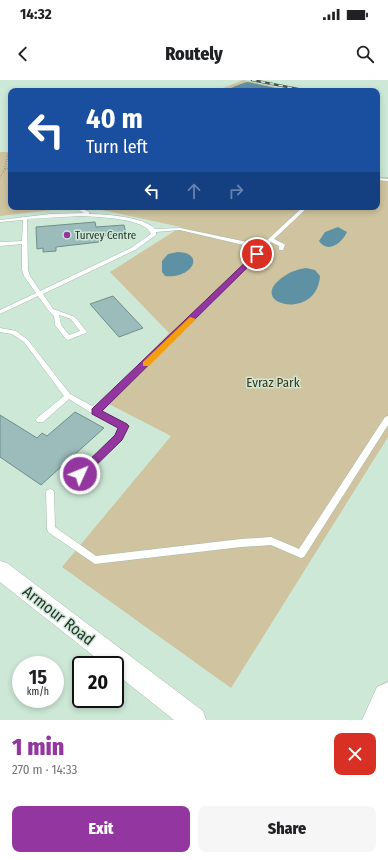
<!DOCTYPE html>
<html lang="en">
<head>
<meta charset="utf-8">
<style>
  :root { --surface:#fff; --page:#f6f6f6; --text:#202124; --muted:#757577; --accent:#93369f }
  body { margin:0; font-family:"Fira Sans Condensed",sans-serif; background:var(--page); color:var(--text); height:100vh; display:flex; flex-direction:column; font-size:15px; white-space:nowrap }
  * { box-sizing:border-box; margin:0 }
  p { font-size:13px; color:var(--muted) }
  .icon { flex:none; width:22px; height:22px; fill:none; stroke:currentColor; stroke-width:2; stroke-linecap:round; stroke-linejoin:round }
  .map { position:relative; height:640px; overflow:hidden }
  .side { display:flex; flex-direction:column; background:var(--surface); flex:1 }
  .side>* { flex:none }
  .top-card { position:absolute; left:8px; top:8px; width:372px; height:122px; border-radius:8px; box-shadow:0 2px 6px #0003; background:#1a4fa0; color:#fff; overflow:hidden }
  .speed { position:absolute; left:12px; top:576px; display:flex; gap:8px; font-size:20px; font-weight:700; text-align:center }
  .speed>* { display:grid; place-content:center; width:52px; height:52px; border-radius:50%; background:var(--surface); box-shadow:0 2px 6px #0003; line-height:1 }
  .speed small { font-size:10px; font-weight:400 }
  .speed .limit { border:2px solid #111; border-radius:6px; background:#fff; color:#111 }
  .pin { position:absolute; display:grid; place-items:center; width:34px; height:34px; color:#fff; margin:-17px; border:2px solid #fff; border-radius:50%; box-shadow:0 1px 4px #0007 }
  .me { position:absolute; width:44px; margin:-22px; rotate:46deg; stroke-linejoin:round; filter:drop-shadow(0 0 3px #0008) }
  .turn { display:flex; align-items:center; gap:14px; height:84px; padding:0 12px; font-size:18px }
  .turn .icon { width:52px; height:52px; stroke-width:2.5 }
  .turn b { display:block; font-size:28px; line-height:34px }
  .lanes { display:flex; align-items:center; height:38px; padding:0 12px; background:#0003; justify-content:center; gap:20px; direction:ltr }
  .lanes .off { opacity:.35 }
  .round { display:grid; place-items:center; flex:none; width:42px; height:42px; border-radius:8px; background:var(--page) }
  .headline { display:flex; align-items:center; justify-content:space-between; height:68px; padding:0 12px }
  h1 { font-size:24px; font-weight:800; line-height:30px; color:var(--accent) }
  .button { display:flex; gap:8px; margin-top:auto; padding:8px 12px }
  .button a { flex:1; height:46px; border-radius:8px; background:var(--accent); color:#fff; font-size:16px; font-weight:800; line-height:46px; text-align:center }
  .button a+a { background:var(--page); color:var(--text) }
  .status { display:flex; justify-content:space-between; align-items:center; height:28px; padding:0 20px; background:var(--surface); direction:ltr }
  .status svg { height:11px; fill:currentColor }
  header { display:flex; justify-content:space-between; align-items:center; height:52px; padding:0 12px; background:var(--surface); font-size:18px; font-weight:800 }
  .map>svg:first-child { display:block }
</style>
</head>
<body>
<div class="status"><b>14:32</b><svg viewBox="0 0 49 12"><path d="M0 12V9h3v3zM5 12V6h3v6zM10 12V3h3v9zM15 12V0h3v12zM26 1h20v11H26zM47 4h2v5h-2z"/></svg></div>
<header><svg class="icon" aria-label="back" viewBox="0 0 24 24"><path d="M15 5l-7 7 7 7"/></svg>Routely<svg class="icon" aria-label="search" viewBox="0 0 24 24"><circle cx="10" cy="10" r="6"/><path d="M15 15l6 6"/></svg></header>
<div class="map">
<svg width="388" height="640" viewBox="0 0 388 640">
  <rect width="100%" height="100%" fill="#cde8d7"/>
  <!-- green -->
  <g fill="#cfc49f">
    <polygon points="243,0 294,11 185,11 194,8 223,8"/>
    <polygon points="0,72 11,72 11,127 77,127 0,136"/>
    <polygon points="377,97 388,97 388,357 231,608 62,487 171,356 103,321 169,253 110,192 181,147 88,127 377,127"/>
  </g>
  <!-- water -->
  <g fill="#5f91a4">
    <path d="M248,2L289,11H210C216,8 220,10 226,9C234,8 240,3 248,2Z"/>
    <path d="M338,147L347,152C342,163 328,174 319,161L325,152Z"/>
    <path d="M178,172C206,173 192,199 165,196L162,192V181L168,174Z"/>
    <path d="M306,188L315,190L320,196C317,240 251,226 278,201C287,193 294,190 306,188Z"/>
  </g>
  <!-- building -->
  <g fill="#9bbcba" stroke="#6f8f8d">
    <polygon points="95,142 96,147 124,145 126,153 98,156 99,162 56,167 56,171 43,172 43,168 37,169 36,147"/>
    <polygon points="113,216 143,248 119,257 90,224"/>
    <polygon points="75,332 104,348 41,405 0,377 0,335 37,358 42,353 47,356"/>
  </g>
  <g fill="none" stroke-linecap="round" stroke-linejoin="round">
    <!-- service casing -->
    <g stroke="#a2bcac" stroke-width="1">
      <g id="service">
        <polygon points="377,98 388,99 388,101 377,100"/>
        <path d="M73,127H79L89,132V134C105,134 145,137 155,149L180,148L252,163H264L303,127H308L274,159L284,164L285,165L283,170H279V166L271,162L213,222L102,331L127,344L128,346L122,359L83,396L80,397L77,396L76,394L77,392L116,355L120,347L93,334L69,319L43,342H37L36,340L37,338L64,316L24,262L12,254L0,252V248L16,251L28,260L70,314L96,328L209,220L261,167H252L180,150L156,152V155L135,170L43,214L53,229L75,237L87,252L86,253L68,260L66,259L55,245L54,236L49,231L38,216L0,234V230L36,213L24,196L22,190V164L0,166V162L22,161L23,140L0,142V140L50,134L84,133ZM82,136C97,137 146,138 151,154L131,168L40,211L30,196L28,190L27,139ZM59,235L71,239L80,251L69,255L61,245Z"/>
        <polygon points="388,336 388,345 304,477 301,478 271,465 241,467 95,484 48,452 47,449 46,412 47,410 50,409 53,410 54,412 55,447 96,476 241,459 271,457 299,469 385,337"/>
      </g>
    </g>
    <!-- tertiary casing -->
    <g stroke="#a2bcac" stroke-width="1">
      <polygon id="tertiary" points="0,481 7,483 203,631 206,640 174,640 115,593 115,585 105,585 0,502"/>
    </g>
    <!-- primary casing -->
    <g stroke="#a2bcac" stroke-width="1">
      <polygon id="primary" points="388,602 388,640 362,640 377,607"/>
    </g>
    <!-- path -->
    <g stroke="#75887c" stroke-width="1.5" stroke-dasharray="0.5 2" stroke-linecap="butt">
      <polyline points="5,89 11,88"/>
      <polyline points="0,98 5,88 8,74"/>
    </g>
    <!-- service -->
    <use href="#service" fill="#fff" fill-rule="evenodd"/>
    <!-- tertiary -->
    <use href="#tertiary" fill="#fff" fill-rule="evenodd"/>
    <!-- primary -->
    <use href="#primary" fill="#fff" fill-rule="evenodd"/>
    <!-- rail casing -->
    <g stroke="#48564d" stroke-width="2.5">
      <polyline id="rail" points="252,0 308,11"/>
    </g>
    <!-- rail -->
    <use href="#rail" stroke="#cde8d7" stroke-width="1.5" stroke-dasharray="4.5" stroke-linecap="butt"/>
  </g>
  <!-- route -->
  <polygon fill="#93369f" stroke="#602367" points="255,173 261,174 102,331 127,344 129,346 122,360 84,397 77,397 75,394 77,392 115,355 118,348 92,334 92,329"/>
  <!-- slow -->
  <polygon fill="#f59e0b" points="190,237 196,239 149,286 143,286 143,282"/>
  <!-- markers -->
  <circle fill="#93369f" stroke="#cde8d7" stroke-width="1.5" cx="67" cy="155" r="4"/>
  <g text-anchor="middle" stroke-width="3" stroke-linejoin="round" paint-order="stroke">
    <!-- far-poi labels -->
    <g font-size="11" fill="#27322b" stroke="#cde8d7" text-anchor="start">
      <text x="75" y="159">Turvey Centre</text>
    </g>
    <!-- park labels -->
    <g font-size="13" fill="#3f3410" stroke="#cde8d7">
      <text x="273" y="307">Evraz Park</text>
    </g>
    <!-- near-street labels -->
    <g font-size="16" fill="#27322b" stroke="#cde8d7">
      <text transform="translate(59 535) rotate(38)" y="6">Armour Road</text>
    </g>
  </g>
</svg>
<div class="speed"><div>15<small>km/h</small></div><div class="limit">20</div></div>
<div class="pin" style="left:257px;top:174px;background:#d93025"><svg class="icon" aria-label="arrive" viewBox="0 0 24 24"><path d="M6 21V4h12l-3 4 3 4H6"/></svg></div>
<svg class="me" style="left:80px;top:394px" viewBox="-20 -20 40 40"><circle r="17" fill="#93369f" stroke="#fff" stroke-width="3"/><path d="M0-11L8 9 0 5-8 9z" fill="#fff"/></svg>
<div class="top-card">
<div class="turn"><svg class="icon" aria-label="left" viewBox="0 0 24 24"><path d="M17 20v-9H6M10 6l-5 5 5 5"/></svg><div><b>40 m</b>Turn left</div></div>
<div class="lanes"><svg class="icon" aria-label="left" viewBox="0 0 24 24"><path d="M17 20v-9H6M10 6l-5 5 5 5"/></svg><svg class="icon off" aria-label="ahead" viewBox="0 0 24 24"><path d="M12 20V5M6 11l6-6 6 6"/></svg><svg class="icon off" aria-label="right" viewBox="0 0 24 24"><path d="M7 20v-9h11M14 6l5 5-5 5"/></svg></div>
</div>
</div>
<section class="side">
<div class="headline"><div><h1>1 min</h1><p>270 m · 14:33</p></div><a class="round" style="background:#d93025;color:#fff"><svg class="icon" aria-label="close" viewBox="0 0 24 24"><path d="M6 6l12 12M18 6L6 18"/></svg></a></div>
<div class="button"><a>Exit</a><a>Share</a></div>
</section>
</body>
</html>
